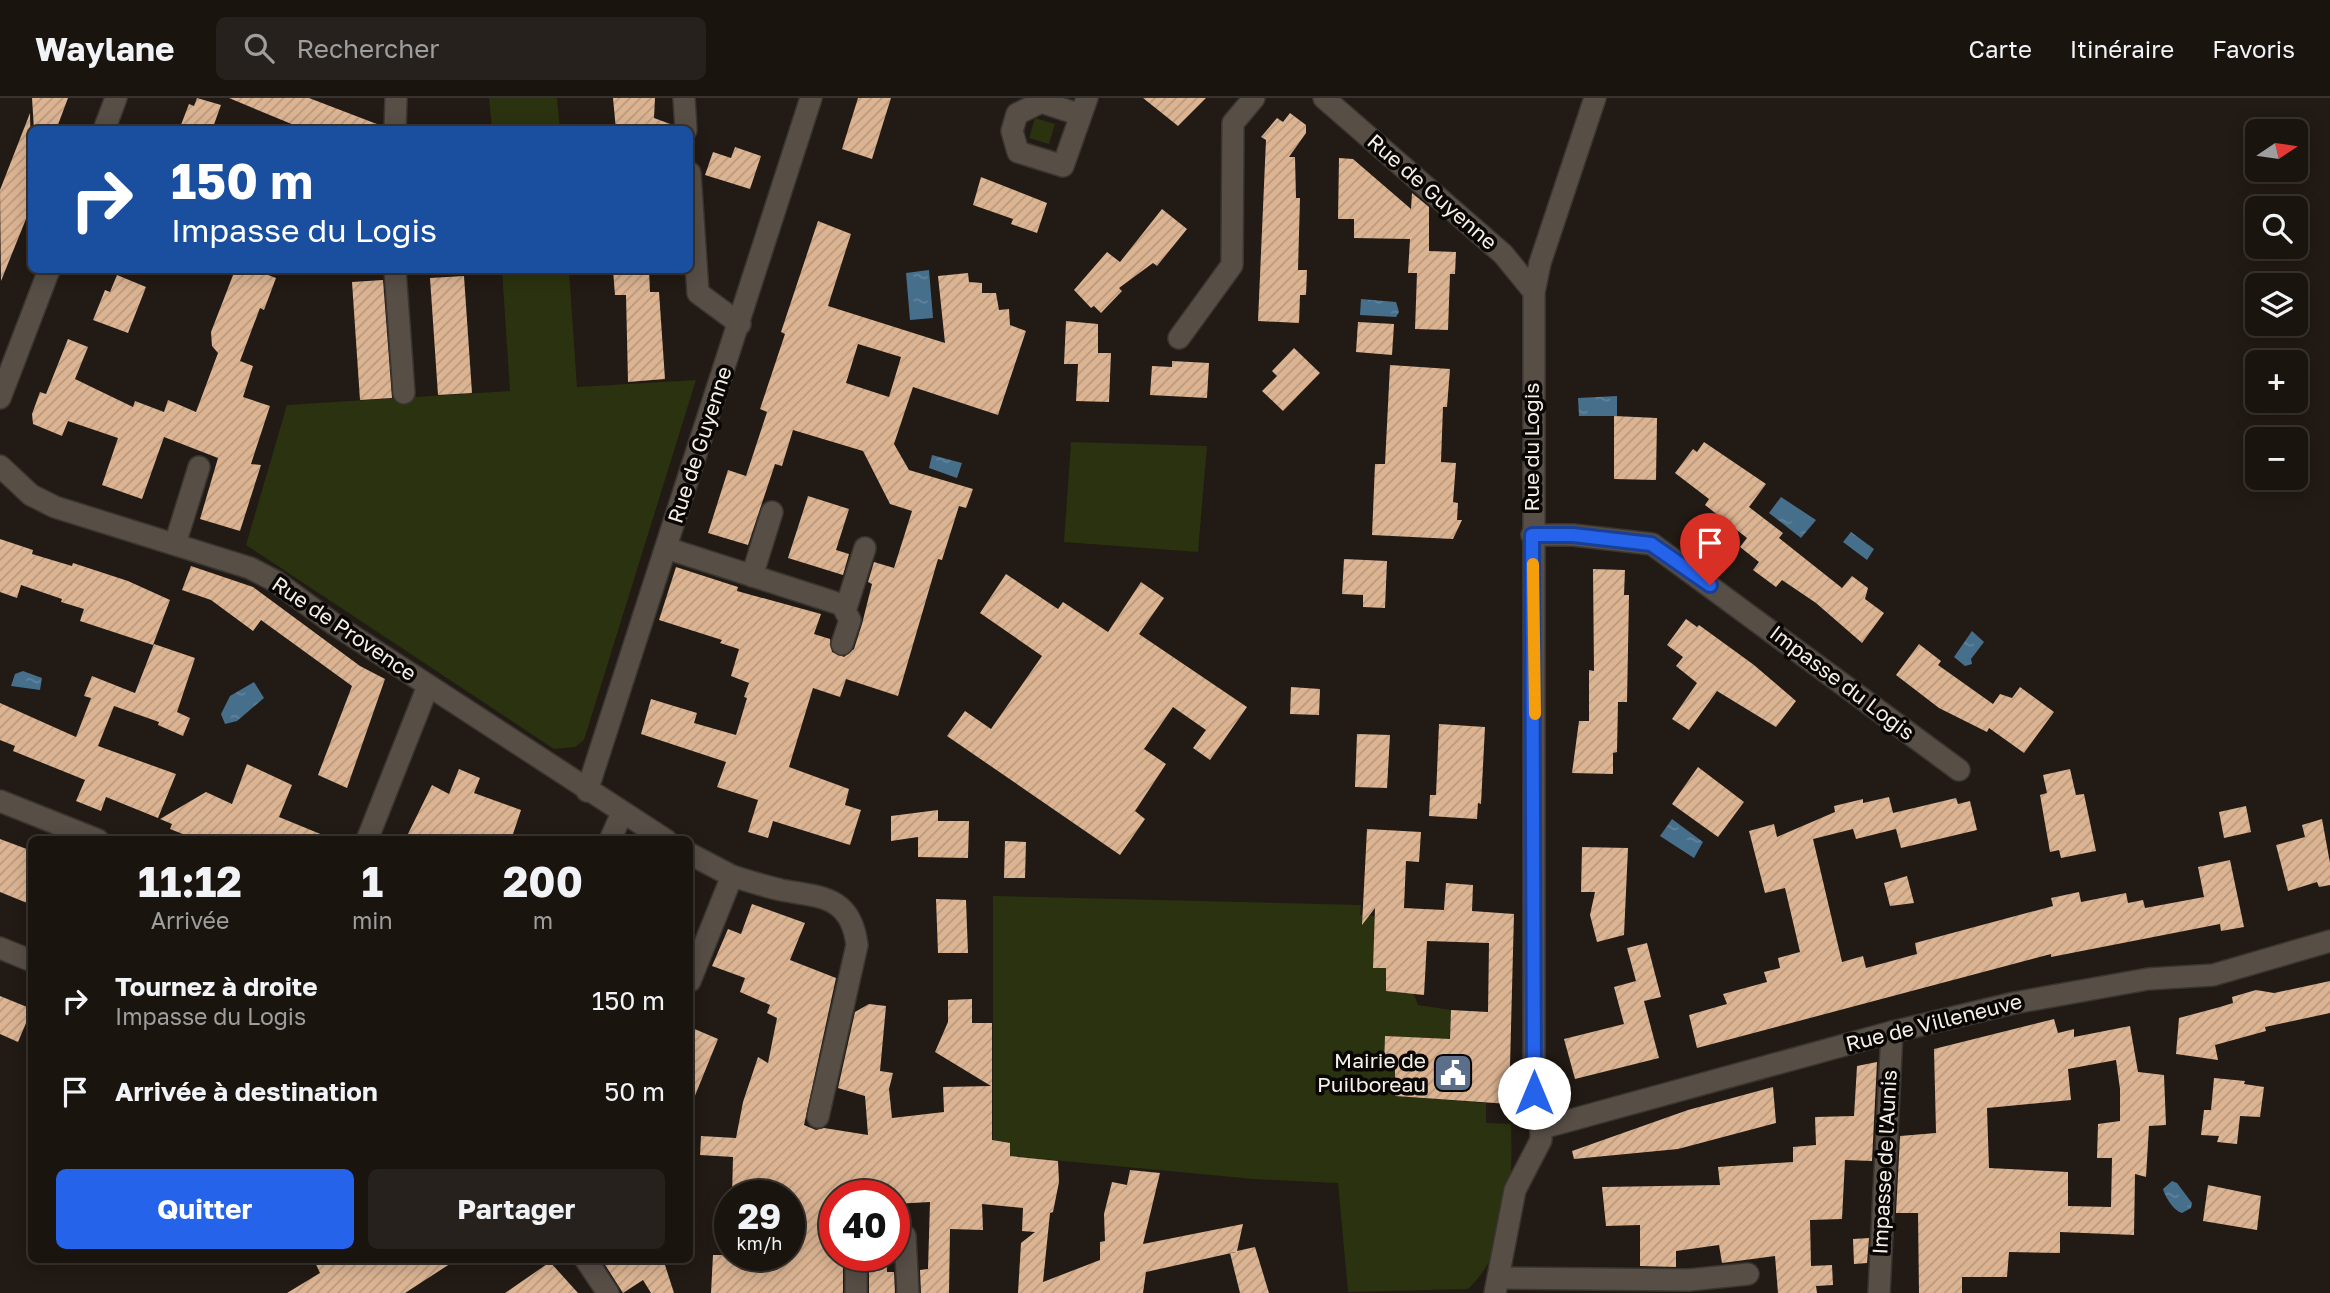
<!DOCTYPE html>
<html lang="fr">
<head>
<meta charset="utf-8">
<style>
  :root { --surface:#1a140f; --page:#27211d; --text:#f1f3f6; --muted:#9f9e9e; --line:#38332f; --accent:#2563eb }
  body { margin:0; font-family:"Golos Text",sans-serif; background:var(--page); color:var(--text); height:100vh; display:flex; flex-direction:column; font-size:26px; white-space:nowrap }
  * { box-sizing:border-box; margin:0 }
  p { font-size:23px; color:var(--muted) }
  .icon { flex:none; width:38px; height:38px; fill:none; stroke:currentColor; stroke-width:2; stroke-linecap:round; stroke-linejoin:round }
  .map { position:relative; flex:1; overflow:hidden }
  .drawer { position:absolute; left:28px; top:738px; width:665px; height:427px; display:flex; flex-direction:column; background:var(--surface); border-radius:10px; box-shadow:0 4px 18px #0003,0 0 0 2px var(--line) }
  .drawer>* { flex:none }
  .guide { position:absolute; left:28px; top:28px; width:665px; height:147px; border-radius:10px; box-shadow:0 4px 18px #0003,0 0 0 2px var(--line); background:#1a4fa0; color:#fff; overflow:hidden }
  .needle { width:46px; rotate:77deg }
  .buttons { position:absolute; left:2245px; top:21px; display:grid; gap:14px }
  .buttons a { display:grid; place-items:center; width:63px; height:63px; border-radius:10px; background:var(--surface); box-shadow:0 4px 18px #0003,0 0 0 2px var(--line); font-size:35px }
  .speed { position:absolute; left:714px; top:1082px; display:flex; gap:14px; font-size:35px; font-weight:700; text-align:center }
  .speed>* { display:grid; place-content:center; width:91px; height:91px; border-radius:50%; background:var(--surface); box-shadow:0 4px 18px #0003,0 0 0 2px var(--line); line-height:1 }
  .speed small { font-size:18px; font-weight:400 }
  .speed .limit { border:10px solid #d22; background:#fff; color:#111 }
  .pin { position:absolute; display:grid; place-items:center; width:60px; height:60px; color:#fff; margin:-72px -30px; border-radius:50% 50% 50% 0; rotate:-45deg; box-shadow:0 0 7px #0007 }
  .pin .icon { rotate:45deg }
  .me { position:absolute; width:77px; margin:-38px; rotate:0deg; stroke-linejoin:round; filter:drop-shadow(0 0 5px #0008) }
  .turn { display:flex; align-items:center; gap:24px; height:147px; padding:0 28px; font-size:32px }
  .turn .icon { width:91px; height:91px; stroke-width:2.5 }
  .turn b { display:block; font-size:49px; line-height:60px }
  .eta { display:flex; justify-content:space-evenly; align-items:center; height:119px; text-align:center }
  .eta b { font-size:42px; font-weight:700; line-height:49px }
  .action { display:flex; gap:14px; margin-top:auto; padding:14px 28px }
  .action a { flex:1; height:80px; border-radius:10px; background:var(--accent); color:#fff; font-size:28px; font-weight:700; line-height:80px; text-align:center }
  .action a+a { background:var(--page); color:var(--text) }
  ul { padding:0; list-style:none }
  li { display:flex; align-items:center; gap:21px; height:91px; padding:0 28px }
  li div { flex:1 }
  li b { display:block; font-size:26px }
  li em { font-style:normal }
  header { display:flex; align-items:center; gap:42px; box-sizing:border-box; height:98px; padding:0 35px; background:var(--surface); border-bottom:2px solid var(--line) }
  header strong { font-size:33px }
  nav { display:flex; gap:38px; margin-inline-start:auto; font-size:24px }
  .search { width:490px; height:63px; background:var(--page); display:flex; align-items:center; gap:18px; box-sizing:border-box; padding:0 24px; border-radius:10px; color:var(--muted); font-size:26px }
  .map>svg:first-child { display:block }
</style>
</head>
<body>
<header>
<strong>Waylane</strong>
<div class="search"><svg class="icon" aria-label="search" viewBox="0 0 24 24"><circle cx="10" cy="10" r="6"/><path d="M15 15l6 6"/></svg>Rechercher</div>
<nav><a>Carte</a><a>Itinéraire</a><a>Favoris</a></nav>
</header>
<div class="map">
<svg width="2330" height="1195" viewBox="0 0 2330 1195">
  <defs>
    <pattern id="water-ripples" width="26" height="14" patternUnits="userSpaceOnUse" patternTransform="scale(1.75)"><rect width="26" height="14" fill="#466f8c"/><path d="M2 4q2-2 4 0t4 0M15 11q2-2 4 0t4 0" fill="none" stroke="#61849c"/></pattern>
    <pattern id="building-hatch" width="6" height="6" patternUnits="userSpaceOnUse" patternTransform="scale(1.75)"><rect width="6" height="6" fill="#dcb492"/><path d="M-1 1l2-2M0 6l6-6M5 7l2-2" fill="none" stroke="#b8997f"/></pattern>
  </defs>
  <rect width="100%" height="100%" fill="#221a14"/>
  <!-- green -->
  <g fill="#2a320f">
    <polygon points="489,0 557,0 560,31 492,31"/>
    <polygon points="1035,20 1055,26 1049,46 1029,40"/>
    <polygon points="502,172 569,172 577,289 696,282 584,642 575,649 554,651 246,447 287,307 510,293"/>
    <polygon points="1071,344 1207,348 1198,454 1064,444"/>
    <path d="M993,798L1361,807L1360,817L1375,818L1374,870H1386V893L1414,896L1418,907L1451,912L1449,952L1384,971L1395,972V998L1486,1005V1025L1511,1026C1513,1081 1511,1151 1468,1191L1348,1194L1338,1085L1253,1081L1010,1058L993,1042Z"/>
  </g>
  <!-- water -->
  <g fill="url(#water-ripples)">
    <polygon points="929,172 933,220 910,222 906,175"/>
    <polygon points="1361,201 1396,204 1399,214 1396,219 1360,217"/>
    <polygon points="1617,298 1617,318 1579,318 1578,300"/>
    <polygon points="932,357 962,365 957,380 929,370"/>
    <polygon points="1781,399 1816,422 1801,440 1769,415"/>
    <polygon points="1851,434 1874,451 1867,462 1843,444"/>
    <polygon points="1972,533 1984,544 1971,561 1972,566 1965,568 1954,559"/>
    <polygon points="23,573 42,580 40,592 11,588 15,576"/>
    <polygon points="254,584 264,600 237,623 225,626 221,616 230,598"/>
    <polygon points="1672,721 1703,744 1694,760 1660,738"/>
    <path d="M2172,1083L2177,1085L2192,1105L2191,1110L2182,1115C2174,1113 2165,1099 2163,1091Z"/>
  </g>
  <!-- building -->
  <g fill="url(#building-hatch)" fill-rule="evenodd">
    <polygon points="32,0 68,0 56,32 34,32"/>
    <polygon points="197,0 221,7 212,32 179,32 189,6 194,8"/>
    <polygon points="229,0 309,0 382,28 382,32 306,32"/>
    <polygon points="613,0 655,0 654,20 673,27 673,32 616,32"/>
    <polygon points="858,0 891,0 872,61 842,51"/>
    <polygon points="1143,0 1206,0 1178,28"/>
    <polygon points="30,15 32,106 1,183 0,92"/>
    <polygon points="1290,15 1306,27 1306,35 1289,59 1295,59 1296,100 1300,100 1298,172 1307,172 1306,197 1300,197 1299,225 1258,223 1266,42 1261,39 1277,20 1283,24"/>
    <polygon points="735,49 761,58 750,91 705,77 713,54 731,60"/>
    <polygon points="1339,60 1353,61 1411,111 1412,95 1429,109 1429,153 1456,154 1455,176 1450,176 1448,232 1415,231 1417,175 1408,175 1410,141 1354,140 1354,121 1338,121"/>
    <polygon points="981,79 1047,105 1037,135 1011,126 1013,121 973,107"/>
    <polygon points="1162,111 1187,131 1157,168 1153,165 1119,190 1122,193 1101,215 1094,208 1091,210 1074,192 1107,154 1120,164"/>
    <path d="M818,123L851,136L828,208L945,245L938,178L968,175L969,184L982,185V195H996L999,212L1009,211L1010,227L1026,233L998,317L913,289L894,346L909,372L973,391L966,410L959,408L942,462L938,461L898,598L846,581L840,599L813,590L789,669L849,691L845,707L861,712L850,747L773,723L768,740L748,734L758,702L717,689L726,664L641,636L651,601L697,615L694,625L736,637L747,600L744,599L749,585L731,578L739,551L720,545L722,542L659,522L676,469L738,489L737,493L821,516L814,536L830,541L832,554L844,559L854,551L862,526L872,486L868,484L874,464L894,470L912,413L890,406L863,353L793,332L782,368L775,366L748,447L708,435L728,372L746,378L767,314L760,311L785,236L781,234ZM858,246L901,259L889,299L846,285Z"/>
    <polygon points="235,172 270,172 268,177 276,180 264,212 260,210 240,263 253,268 243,299 270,308 251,366 261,367 240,433 200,421 218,360 164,339 142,401 102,387 118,340 68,323 62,338 33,326 32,316 40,294 46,296 68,241 88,249 75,281 133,309 135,303 164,314 168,302 196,314 218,255 212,248 211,234"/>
    <polygon points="613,172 649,172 650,194 659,194 665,281 628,284 626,197 615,197"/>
    <polygon points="117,177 146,189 128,235 93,222 105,192 110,194"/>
    <polygon points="464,178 472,295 438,297 430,180"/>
    <polygon points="383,182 392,300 360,302 352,184"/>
    <polygon points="1066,223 1098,226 1098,255 1111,255 1109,304 1076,303 1078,266 1064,266"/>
    <polygon points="1358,224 1394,226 1392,257 1356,254"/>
    <polygon points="1294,250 1320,275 1283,313 1262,293 1277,278 1272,273"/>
    <polygon points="1172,263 1209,265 1207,300 1150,297 1152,268 1172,269"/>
    <polygon points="1390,267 1450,271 1447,309 1443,309 1441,364 1456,365 1453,404 1458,405 1457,422 1462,422 1453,441 1372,437 1375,366 1385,366"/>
    <polygon points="1614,318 1657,320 1656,382 1614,381"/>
    <polygon points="1704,344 1766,386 1749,409 1783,435 1779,440 1842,490 1852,478 1868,490 1865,501 1884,515 1862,545 1816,505 1782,482 1776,489 1753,472 1759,464 1740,449 1747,440 1705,407 1709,401 1675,375 1693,351 1697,354"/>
    <polygon points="808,398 849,411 836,452 849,456 843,477 788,460"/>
    <polygon points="0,441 33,452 32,456 72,468 73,465 128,483 170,502 153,547 80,523 84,511 61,504 62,501 21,487 17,500 0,494"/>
    <polygon points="1344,461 1387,463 1385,510 1363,509 1363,497 1342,496"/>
    <polygon points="191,468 253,489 360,568 385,581 347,690 318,677 352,588 261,522 253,533 211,502 182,492"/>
    <polygon points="1593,471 1625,472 1624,497 1629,497 1627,604 1618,604 1617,654 1613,655 1613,676 1572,675 1579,623 1589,623 1589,572 1594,573"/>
    <polygon points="1006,476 1058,511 1063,504 1108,534 1141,484 1164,500 1139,536 1247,609 1210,662 1193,650 1206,632 1173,609 1144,651 1166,666 1135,713 1145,721 1120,757 947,638 965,613 991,631 1042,558 980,515"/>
    <polygon points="1686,521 1697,529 1699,527 1754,567 1796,603 1776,629 1717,593 1689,632 1672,621 1697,585 1676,568 1683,559 1667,547"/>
    <polygon points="154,546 195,560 177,614 190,620 183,638 158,627 159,624 114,608 98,648 176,676 158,720 106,699 101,713 76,703 85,682 13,653 15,648 0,642 0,605 76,639 91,600 84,598 92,578 135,595"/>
    <polygon points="1919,546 1941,563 1938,567 1993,606 2000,596 2012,600 2020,589 2054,614 2024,655 1989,630 1987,634 1939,610 1896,577"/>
    <polygon points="1291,589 1320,591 1319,617 1290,616"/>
    <polygon points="1439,626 1485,629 1481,706 1478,705 1477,721 1429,718 1430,697 1436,697"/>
    <polygon points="1357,636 1390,637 1387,690 1355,689"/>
    <polygon points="247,666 292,687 279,719 335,742 198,742 170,731 172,726 160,721 206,694 232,706"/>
    <polygon points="1698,669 1744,704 1718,739 1672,706"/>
    <polygon points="459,671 480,680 474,695 521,712 511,742 405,742 432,687 449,696"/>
    <polygon points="2070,671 2076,697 2084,696 2096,753 2061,760 2059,752 2050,754 2040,697 2047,695 2043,677"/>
    <polygon points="1889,699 1893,715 1956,700 1958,706 1970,703 1977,732 1901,750 1896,731 1856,741 1853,731 1813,741 1842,864 1863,858 1866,870 1917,856 1915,845 2053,808 2051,800 2079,794 2081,804 2126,795 2128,805 2143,802 2145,810 2204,799 2198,769 2230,762 2244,829 2221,833 2220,826 2051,859 2051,856 1697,950 1689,917 1727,906 1723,896 1767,884 1764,874 1780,870 1778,860 1800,854 1785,790 1765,795 1749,733 1774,726 1777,739 1835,714 1834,708 1863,701 1863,705"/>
    <polygon points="2246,708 2251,734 2224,740 2219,714"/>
    <polygon points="938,712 938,723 969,723 968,760 918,759 918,739 891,743 891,718"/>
    <polygon points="2322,721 2330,765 2330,787 2319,789 2317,784 2288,793 2276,747 2305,739 2302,727"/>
    <polygon points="1367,731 1421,734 1419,764 1406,763 1404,810 1444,812 1446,785 1473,787 1472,813 1514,816 1509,1006 1395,998 1395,972 1384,971 1385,938 1450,941 1451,912 1488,914 1489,845 1427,843 1424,897 1386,893 1386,870 1373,870 1375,810 1362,827"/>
    <polygon points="0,741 32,753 32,807 0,794"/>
    <polygon points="1005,743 1026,744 1025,780 1004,780"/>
    <polygon points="1582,749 1628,750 1624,837 1597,844 1590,817 1595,794 1581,794"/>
    <polygon points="1907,778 1914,805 1890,808 1884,785"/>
    <polygon points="936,801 966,802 968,855 938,855"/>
    <polygon points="752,806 805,825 790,862 836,880 804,1027 816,1032 824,1030 868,1037 865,998 838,990 855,914 869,906 886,908 880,973 893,975 889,991 892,1020 944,1014 943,989 991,988 935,954 948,924 948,902 972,901 972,925 992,925 992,1042 1010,1045 1010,1058 1058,1063 1059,1084 1053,1114 1050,1115 1043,1184 1100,1162 1100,1144 1105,1143 1104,1116 1112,1084 1127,1087 1130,1072 1160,1075 1143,1146 1243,1126 1237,1153 1255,1149 1269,1195 1240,1195 1230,1155 1236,1154 1146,1174 1143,1195 1018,1195 1021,1145 1035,1134 1022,1133 1023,1110 982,1106 983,1132 950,1131 949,1195 921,1195 920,1172 928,1171 930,1104 894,1106 894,1097 835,1097 835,1157 843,1157 843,1195 711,1195 713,1157 789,1157 789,1097 732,1097 733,1059 700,1057 701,1038 736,1040 743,1004 758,959 768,965 777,920 767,915 770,907 740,894 745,880 712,868 728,831 741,836"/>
    <polygon points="1647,845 1661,899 1644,903 1659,960 1575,981 1564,941 1624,926 1614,889 1636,883 1627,850"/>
    <polygon points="2330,883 2330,915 2265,929 2266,933 2215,947 2218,962 2176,956 2179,920 2220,909 2233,905 2232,899 2256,892 2274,895"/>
    <polygon points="0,898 32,911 18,944 0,936"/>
    <path d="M2054,921L2058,935L2074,931V939L2130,928L2138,974L2164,977L2166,1027L2149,1028L2146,1079L2135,1076L2134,1137L2060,1134V1155L2009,1154L2007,1179H1962V1195H1919L1918,1115H1896L1900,1038L1936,1035L1934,951ZM2116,962L2120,991V1023L2098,1026L2097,1060H2112L2111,1109L2068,1108V1074L1989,1070L1987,1010L2071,1002L2068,971Z"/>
    <polygon points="690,929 718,941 690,1010"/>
    <polygon points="1877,964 1872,1063 1845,1062 1842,1121 1810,1122 1811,1168 1832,1167 1833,1187 1816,1188 1817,1195 1778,1195 1775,1158 1722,1165 1719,1147 1676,1153 1676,1169 1640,1168 1640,1127 1606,1128 1602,1089 1720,1087 1718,1069 1793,1064 1793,1049 1816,1047 1815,1019 1854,1018 1857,968"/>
    <polygon points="2214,980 2245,983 2244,986 2264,989 2260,1019 2240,1018 2237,1046 2217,1044 2219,1038 2201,1037 2204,1012 2211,1012"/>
    <polygon points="1773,989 1776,1025 1678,1051 1574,1061 1572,1053 1688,1012"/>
    <polygon points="2208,1087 2261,1098 2257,1132 2203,1123"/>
    <polygon points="1869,1140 1867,1165 1854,1166 1853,1141"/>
    <polygon points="869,1157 887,1157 887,1174 894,1174 895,1195 869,1195"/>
    <polygon points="314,1162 456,1162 405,1195 287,1195 320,1175"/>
    <polygon points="602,1162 674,1162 665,1167 674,1195 651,1195 643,1182 623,1195"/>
    <polygon points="550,1164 578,1195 505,1195"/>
  </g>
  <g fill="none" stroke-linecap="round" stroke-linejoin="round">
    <!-- minor casing -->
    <g stroke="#3a3530" stroke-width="24">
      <g id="minor">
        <polyline points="684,0 686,32"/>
        <polyline points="1324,0 1503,156 1534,194"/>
        <polyline points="1081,17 1041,4 1017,16 1012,33 1018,54 1063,68 1087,0"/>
        <polyline points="104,32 116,0"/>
        <polyline points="395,32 396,0"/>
        <polyline points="690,75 698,195 740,226"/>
        <polyline points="395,172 404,295"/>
        <polyline points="1179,240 1232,167 1233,25 1254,0"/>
        <polyline points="0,300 49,172"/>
        <polyline points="0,368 31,397 55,409 250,470 275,483 334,526 666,742"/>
        <polyline points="1532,437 1573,437 1652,446 1959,672"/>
        <polyline points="175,446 199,369"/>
        <polyline points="666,450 846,508"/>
        <polyline points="752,478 772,414"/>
        <polyline points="842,546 850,522 845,513 865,450"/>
        <polyline points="587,693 811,0"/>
        <polyline points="0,703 98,742"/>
        <polyline points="367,742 428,588"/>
        <polyline points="610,742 622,715"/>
        <polyline points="690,756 732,778 690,883"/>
        <path d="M732,778C748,783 764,788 781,792C821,799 851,798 857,847L818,1019"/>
        <polyline points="0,850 32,863"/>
        <polyline points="1542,1030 1892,934 2014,905 2148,881 2213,877 2330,843"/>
        <polyline points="894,1140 905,1138 908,1195"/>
        <polyline points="856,1157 856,1195"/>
        <polyline points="586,1162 608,1195"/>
        <polyline points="1498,1180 1689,1182 1748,1176"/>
        <polyline points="1495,1195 1515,1092 1541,1042 1541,1022 1534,995 1534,194 1540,165 1595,0"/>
        <polyline points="1879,1195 1892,934"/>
      </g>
    </g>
    <!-- minor -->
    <use href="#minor" stroke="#574e46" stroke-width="21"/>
  </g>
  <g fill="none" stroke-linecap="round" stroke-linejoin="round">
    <!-- route casing -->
    <g stroke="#184099" stroke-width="18">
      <polyline id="route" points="1534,995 1532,437 1573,437 1651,446 1710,487"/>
    </g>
    <!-- route -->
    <use href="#route" stroke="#2563eb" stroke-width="12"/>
    <!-- slow -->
    <polyline stroke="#f59e0b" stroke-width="12" points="1533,466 1535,616"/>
  </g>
  <!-- icons -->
  <defs>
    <g id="civic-square" transform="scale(2.0125)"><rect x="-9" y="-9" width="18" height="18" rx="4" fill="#5c6f8a" stroke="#090604"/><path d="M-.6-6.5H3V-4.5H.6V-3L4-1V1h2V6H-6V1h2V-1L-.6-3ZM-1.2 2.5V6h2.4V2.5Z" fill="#fff"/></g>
  </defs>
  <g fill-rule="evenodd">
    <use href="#civic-square" x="1453" y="975"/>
  </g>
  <g text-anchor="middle" stroke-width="7" stroke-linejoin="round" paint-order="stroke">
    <!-- street labels -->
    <g font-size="21" fill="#f5efea" stroke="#090604">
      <text transform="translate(1432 94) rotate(41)" y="7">Rue de Guyenne</text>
      <text transform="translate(700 347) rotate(-72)" y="7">Rue de Guyenne</text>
      <text transform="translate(1532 349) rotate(-90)" y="7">Rue du Logis</text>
      <text transform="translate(344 531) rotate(34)" y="7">Rue de Provence</text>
      <text transform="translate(1842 585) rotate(37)" y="7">Impasse du Logis</text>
      <text transform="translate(1934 925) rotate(-14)" y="7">Rue de Villeneuve</text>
      <text transform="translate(1885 1064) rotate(-87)" y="7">Impasse de l'Aunis</text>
    </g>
    <!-- poi labels -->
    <g font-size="21" fill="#f5efea" stroke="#090604" text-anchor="end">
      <text x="1426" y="970">Mairie de<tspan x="1426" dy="24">Puilboreau</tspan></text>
    </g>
  </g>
</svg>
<div class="buttons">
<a><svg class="needle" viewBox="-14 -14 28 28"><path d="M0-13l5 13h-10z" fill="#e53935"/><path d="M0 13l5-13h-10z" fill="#9f9e9e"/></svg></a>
<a><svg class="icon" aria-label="search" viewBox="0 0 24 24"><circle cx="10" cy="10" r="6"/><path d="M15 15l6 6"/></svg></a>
<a><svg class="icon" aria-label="layers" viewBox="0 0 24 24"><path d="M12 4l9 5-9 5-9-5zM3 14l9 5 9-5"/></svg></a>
<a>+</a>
<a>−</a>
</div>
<div class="speed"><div>29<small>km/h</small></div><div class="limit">40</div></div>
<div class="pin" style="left:1710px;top:487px;background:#d93025"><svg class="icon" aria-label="arrive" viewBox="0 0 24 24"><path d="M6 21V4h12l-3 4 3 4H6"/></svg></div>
<svg class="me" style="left:1534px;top:995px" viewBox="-20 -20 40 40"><circle r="19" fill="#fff"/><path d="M0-13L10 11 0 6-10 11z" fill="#2563eb"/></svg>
<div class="guide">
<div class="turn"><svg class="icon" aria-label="right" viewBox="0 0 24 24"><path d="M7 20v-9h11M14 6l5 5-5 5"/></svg><div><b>150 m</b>Impasse du Logis</div></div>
</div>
<section class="drawer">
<div class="eta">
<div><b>11:12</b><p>Arrivée</p></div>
<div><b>1</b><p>min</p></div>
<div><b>200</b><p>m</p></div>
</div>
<ul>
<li><svg class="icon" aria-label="right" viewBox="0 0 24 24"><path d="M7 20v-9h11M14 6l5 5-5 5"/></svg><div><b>Tournez à droite</b><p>Impasse du Logis</p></div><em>150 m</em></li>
<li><svg class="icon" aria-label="arrive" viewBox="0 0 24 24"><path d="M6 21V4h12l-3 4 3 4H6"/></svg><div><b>Arrivée à destination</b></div><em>50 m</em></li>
</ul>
<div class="action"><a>Quitter</a><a>Partager</a></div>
</section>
</div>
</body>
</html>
